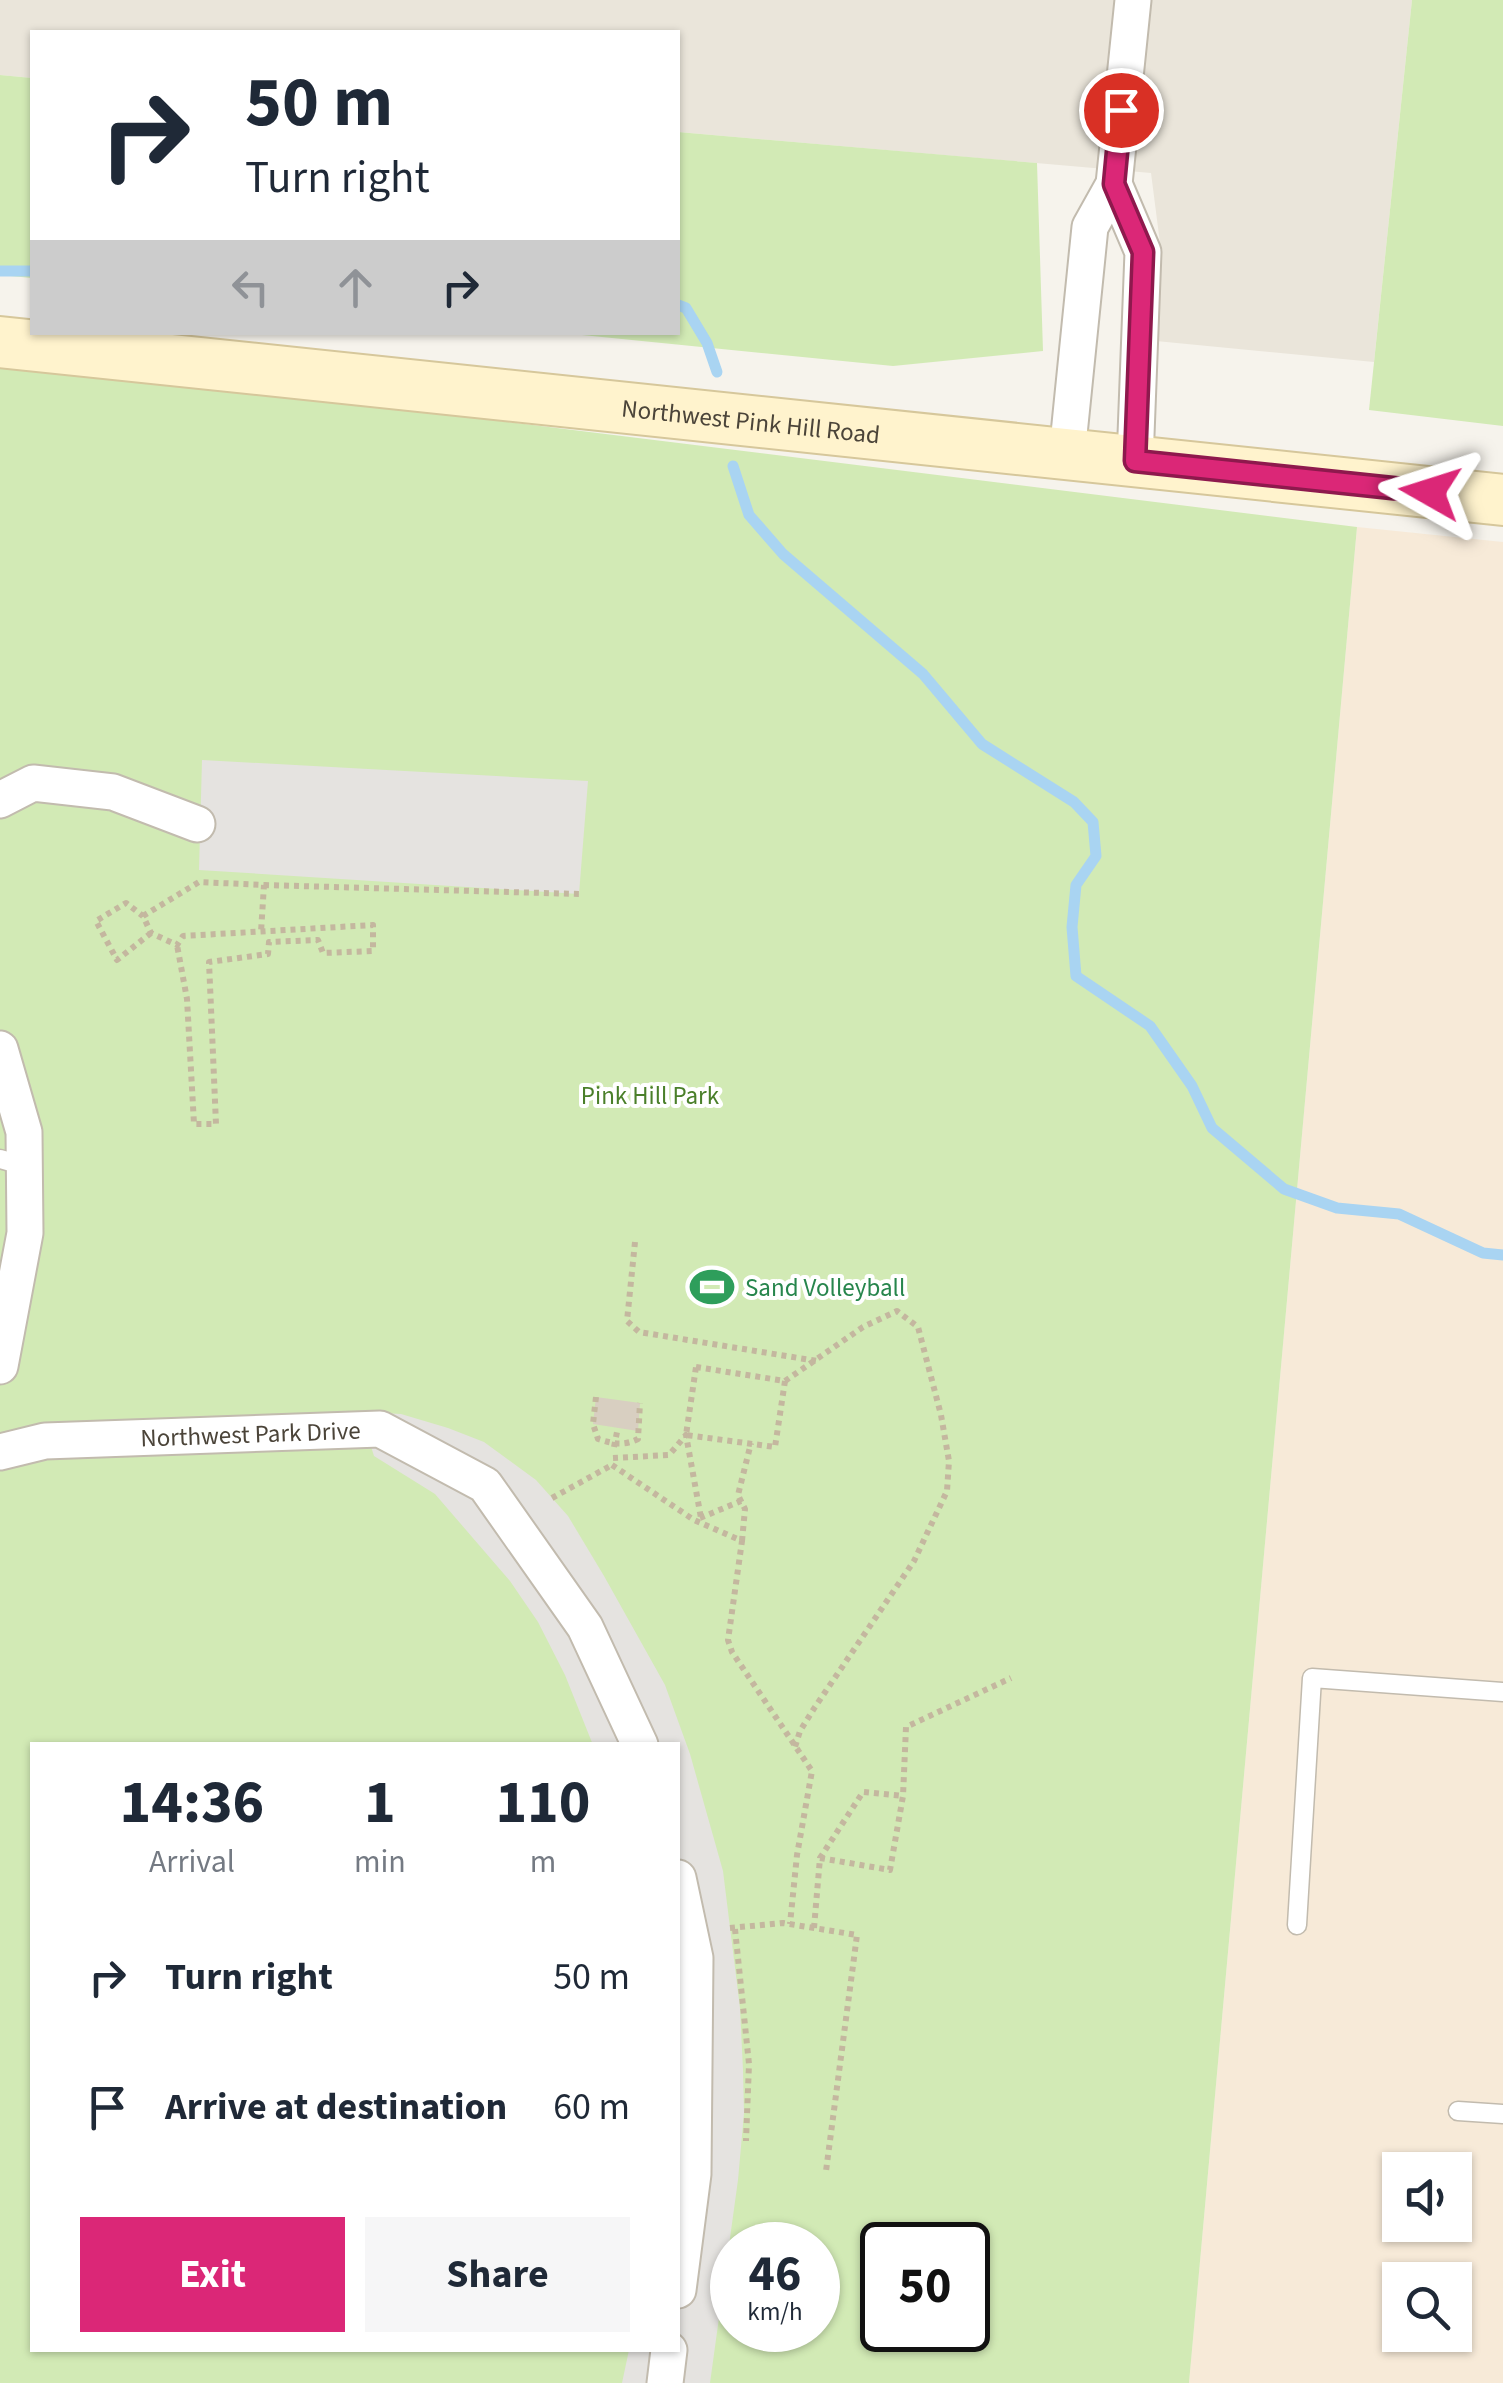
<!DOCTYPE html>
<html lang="en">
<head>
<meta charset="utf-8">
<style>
  :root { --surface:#fff; --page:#f6f6f7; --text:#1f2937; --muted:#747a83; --accent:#db2777 }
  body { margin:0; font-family:"Source Sans 3",sans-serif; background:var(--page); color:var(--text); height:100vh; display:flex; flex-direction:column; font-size:38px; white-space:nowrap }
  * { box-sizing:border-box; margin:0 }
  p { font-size:32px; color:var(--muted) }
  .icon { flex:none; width:55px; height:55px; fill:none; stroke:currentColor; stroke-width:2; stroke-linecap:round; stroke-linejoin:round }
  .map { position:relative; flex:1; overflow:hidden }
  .side { position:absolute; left:30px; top:1742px; width:650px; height:610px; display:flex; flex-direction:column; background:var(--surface); border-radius:0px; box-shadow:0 2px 8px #0004 }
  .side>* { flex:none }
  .guide { position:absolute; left:30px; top:30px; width:650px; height:305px; border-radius:0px; box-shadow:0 2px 8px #0004; background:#fff; color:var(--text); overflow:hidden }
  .buttons { position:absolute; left:1382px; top:2152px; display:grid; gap:20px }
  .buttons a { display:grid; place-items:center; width:90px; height:90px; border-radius:0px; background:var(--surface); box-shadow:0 2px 8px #0004; font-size:50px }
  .speed { position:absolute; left:710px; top:2222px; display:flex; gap:20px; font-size:50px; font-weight:700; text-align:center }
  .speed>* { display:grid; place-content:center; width:130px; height:130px; border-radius:50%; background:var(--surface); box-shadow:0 2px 8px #0004; line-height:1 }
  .speed small { font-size:25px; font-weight:400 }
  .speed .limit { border:5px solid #111; border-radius:15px; background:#fff; color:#111 }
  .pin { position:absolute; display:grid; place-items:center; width:85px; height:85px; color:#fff; margin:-42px; border:5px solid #fff; border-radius:50%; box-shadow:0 2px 10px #0007 }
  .me { position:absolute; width:110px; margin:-55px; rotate:276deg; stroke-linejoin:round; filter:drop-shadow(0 0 8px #0008) }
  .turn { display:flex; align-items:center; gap:35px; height:210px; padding:0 50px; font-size:45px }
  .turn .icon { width:130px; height:130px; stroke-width:2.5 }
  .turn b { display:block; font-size:70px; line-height:85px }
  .lanes { display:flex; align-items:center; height:95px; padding:0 50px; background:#0003; justify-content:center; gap:50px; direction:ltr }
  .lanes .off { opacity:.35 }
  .eta { display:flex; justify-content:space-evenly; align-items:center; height:170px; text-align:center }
  .eta b { font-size:60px; font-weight:700; line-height:70px }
  .button { display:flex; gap:20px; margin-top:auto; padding:20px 50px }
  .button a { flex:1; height:115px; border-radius:0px; background:var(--accent); color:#fff; font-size:40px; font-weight:700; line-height:115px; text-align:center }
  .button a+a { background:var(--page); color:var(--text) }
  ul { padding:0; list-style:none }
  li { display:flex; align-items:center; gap:30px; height:130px; padding:0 50px }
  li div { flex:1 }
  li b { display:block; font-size:38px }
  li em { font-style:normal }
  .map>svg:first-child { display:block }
</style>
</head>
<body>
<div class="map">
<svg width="1503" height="2383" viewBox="0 0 1503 2383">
  <rect width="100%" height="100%" fill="#f6f3ec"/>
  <!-- residential -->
  <polygon fill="#eae5da" points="0,0 1412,0 1374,362 1156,341 1160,243 1151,173 678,132 678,32 32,32 32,78 0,75"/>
  <!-- commercial -->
  <path fill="#f7ead8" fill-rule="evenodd" d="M1357,527L1503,542V2383H1189ZM1400,2170H1455V2225H1400ZM1400,2280H1455V2335H1400Z"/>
  <!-- green -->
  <g fill="#d2eab5" fill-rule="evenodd">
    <polygon points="1412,0 1503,0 1503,426 1369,410"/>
    <polygon points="0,75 32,78 32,278 0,275"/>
    <polygon points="678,132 1037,163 1043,351 893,366 562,333 678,332"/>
    <path d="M0,359L1357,527L1189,2383H0ZM32,1745H678V2350H32ZM732,2245H818V2330H732ZM882,2245H968V2330H882Z"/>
  </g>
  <!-- parking -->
  <g fill="#e5e3e0">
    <polygon points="202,760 588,781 579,894 199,870"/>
    <polygon points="360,1412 401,1414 448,1428 484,1442 536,1480 568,1516 604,1576 665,1685 690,1754 723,1871 740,2008 743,2070 744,2113 738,2180 710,2383 622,2383 629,2350 678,2350 678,1745 593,1745 565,1675 538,1622 510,1581 435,1494 374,1456"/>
  </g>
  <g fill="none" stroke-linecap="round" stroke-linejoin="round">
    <!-- stream -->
    <g stroke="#a9d4f2" stroke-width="11">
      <polyline points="0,271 32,271"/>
      <polyline points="678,305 686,308 707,343 717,372"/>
      <polyline points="733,466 749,515 783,554 923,674 982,744 1074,802 1093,822 1096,856 1076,885 1072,927 1076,976 1150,1026 1192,1086 1212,1128 1284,1189 1337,1208 1399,1214 1483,1253 1503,1255"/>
    </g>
  </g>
  <!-- building -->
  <polygon fill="#d8cfc1" points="596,1397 640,1403 638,1431 593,1424"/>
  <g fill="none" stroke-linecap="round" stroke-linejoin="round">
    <!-- service casing -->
    <g stroke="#c2bbae" stroke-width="21">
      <g id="service">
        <polyline points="0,1159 25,1166"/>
        <polyline points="1297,1925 1312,1678 1503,1692"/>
        <polyline points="1458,2111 1503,2114"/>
      </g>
    </g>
    <!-- minor casing -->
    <g stroke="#c2bbae" stroke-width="39">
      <g id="minor">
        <polyline points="1114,184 1143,252 1135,461"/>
        <polyline points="1067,454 1090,227 1114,184 1133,0"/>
        <polyline points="0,800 33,783 113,792 197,824"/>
        <polyline points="0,1049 24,1132 25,1233 0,1366"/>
        <path id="s1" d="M0,1452L45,1441L380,1429L485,1485L585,1627L640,1745"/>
        <polyline points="678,1878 695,1958 693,2174 678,2290"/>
        <polyline points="665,2383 669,2350"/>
      </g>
    </g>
    <!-- secondary casing -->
    <g stroke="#d6c79b" stroke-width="54">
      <g id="secondary">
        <path id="s2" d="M0,342L1503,500"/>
      </g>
    </g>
    <!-- path -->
    <g stroke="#c4b79f" stroke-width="6" stroke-dasharray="5 5" stroke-linecap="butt">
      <polyline points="264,885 579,894"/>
      <polyline points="143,916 199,882 264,885 261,932"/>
      <polyline points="151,933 117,960 96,921 126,903 143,916 151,933 177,945 183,936 373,925 373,951 323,953 318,940 269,942 268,954 209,962 216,1124 194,1124 187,999 177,945"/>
      <polyline points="635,1242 627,1321 639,1332 817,1361"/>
      <polygon points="696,1367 785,1381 775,1447 686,1435"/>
      <polyline points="785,1381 863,1327 897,1311 918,1327 941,1415 949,1461 947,1491 914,1561 815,1707 800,1731 795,1747"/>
      <path d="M596,1397L593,1424L598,1439C614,1444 623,1446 638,1439L640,1403"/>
      <polyline points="614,1447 617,1432"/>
      <polyline points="613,1458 669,1455 686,1435 701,1518"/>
      <polyline points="612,1465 694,1520 742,1541 728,1640 732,1652 812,1771 797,1855 790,1924"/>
      <polyline points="552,1498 612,1465"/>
      <polyline points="700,1518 741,1501"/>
      <polyline points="742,1541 745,1509 738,1495 751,1443"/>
      <polyline points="820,1858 890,1870 903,1796 906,1727 1011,1678"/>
      <polyline points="730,1928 783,1923 857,1935 826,2171"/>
      <polyline points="814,1928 820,1858 863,1792 903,1796"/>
      <polyline points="735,1929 749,2064 746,2141"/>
    </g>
    <!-- service -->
    <use href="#service" stroke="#fff" stroke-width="18"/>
    <!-- minor -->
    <use href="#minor" stroke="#fff" stroke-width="35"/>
    <!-- secondary -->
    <use href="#secondary" stroke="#fff3cd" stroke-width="50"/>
  </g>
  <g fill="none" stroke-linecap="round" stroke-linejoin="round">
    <!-- route casing -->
    <g stroke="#8e194d" stroke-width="25">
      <polyline id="route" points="1121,110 1114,184 1143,252 1135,461 1430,492"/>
    </g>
    <!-- route -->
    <use href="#route" stroke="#db2777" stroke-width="18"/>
  </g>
  <!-- icons -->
  <defs>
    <g id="stadium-bare" transform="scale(3.45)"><path d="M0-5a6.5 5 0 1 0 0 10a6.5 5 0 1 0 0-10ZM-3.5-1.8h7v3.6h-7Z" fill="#2e9e5b" stroke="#fff" stroke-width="2.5" paint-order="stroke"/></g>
  </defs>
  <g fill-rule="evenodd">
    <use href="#stadium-bare" x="712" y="1287"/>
  </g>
  <g text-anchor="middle" stroke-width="8" stroke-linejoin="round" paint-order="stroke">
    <!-- street labels -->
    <g font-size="25" fill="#4b4439" stroke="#fff">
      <text dy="9" stroke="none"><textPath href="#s2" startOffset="755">Northwest Pink Hill Road</textPath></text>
      <text dy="9" stroke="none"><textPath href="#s1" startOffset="252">Northwest Park Drive</textPath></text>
    </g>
    <!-- park labels -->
    <g font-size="25" fill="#4a7f2a" stroke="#fff">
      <text x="650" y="1104">Pink Hill Park</text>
    </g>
    <!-- leisure labels -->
    <g font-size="25" fill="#27864d" stroke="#fff" text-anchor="start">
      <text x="745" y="1296">Sand Volleyball</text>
    </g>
  </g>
</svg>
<div class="buttons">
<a><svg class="icon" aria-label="sound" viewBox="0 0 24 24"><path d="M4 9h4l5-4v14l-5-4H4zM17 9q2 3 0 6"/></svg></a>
<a><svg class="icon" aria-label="search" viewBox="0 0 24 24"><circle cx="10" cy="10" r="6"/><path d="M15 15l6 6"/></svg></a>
</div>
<div class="speed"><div>46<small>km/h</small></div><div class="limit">50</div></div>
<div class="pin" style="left:1121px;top:110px;background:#d93025"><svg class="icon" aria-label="arrive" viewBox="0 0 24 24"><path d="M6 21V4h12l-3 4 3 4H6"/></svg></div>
<svg class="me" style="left:1430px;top:492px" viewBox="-20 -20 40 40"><path d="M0-17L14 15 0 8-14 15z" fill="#db2777" stroke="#fff" stroke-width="4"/></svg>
<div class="guide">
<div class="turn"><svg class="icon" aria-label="right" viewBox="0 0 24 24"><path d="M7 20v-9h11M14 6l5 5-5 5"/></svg><div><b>50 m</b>Turn right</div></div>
<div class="lanes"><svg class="icon off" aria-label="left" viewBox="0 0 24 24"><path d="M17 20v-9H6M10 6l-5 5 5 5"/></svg><svg class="icon off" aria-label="ahead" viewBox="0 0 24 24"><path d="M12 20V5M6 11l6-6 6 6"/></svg><svg class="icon" aria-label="right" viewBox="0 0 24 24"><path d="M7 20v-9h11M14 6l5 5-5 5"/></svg></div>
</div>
<section class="side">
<div class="eta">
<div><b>14:36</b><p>Arrival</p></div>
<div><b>1</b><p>min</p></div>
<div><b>110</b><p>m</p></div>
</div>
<ul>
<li><svg class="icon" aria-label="right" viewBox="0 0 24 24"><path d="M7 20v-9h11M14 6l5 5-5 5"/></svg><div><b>Turn right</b></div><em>50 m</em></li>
<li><svg class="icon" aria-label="arrive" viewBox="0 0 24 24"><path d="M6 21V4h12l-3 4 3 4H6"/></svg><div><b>Arrive at destination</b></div><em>60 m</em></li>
</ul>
<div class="button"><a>Exit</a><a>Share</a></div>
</section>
</div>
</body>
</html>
